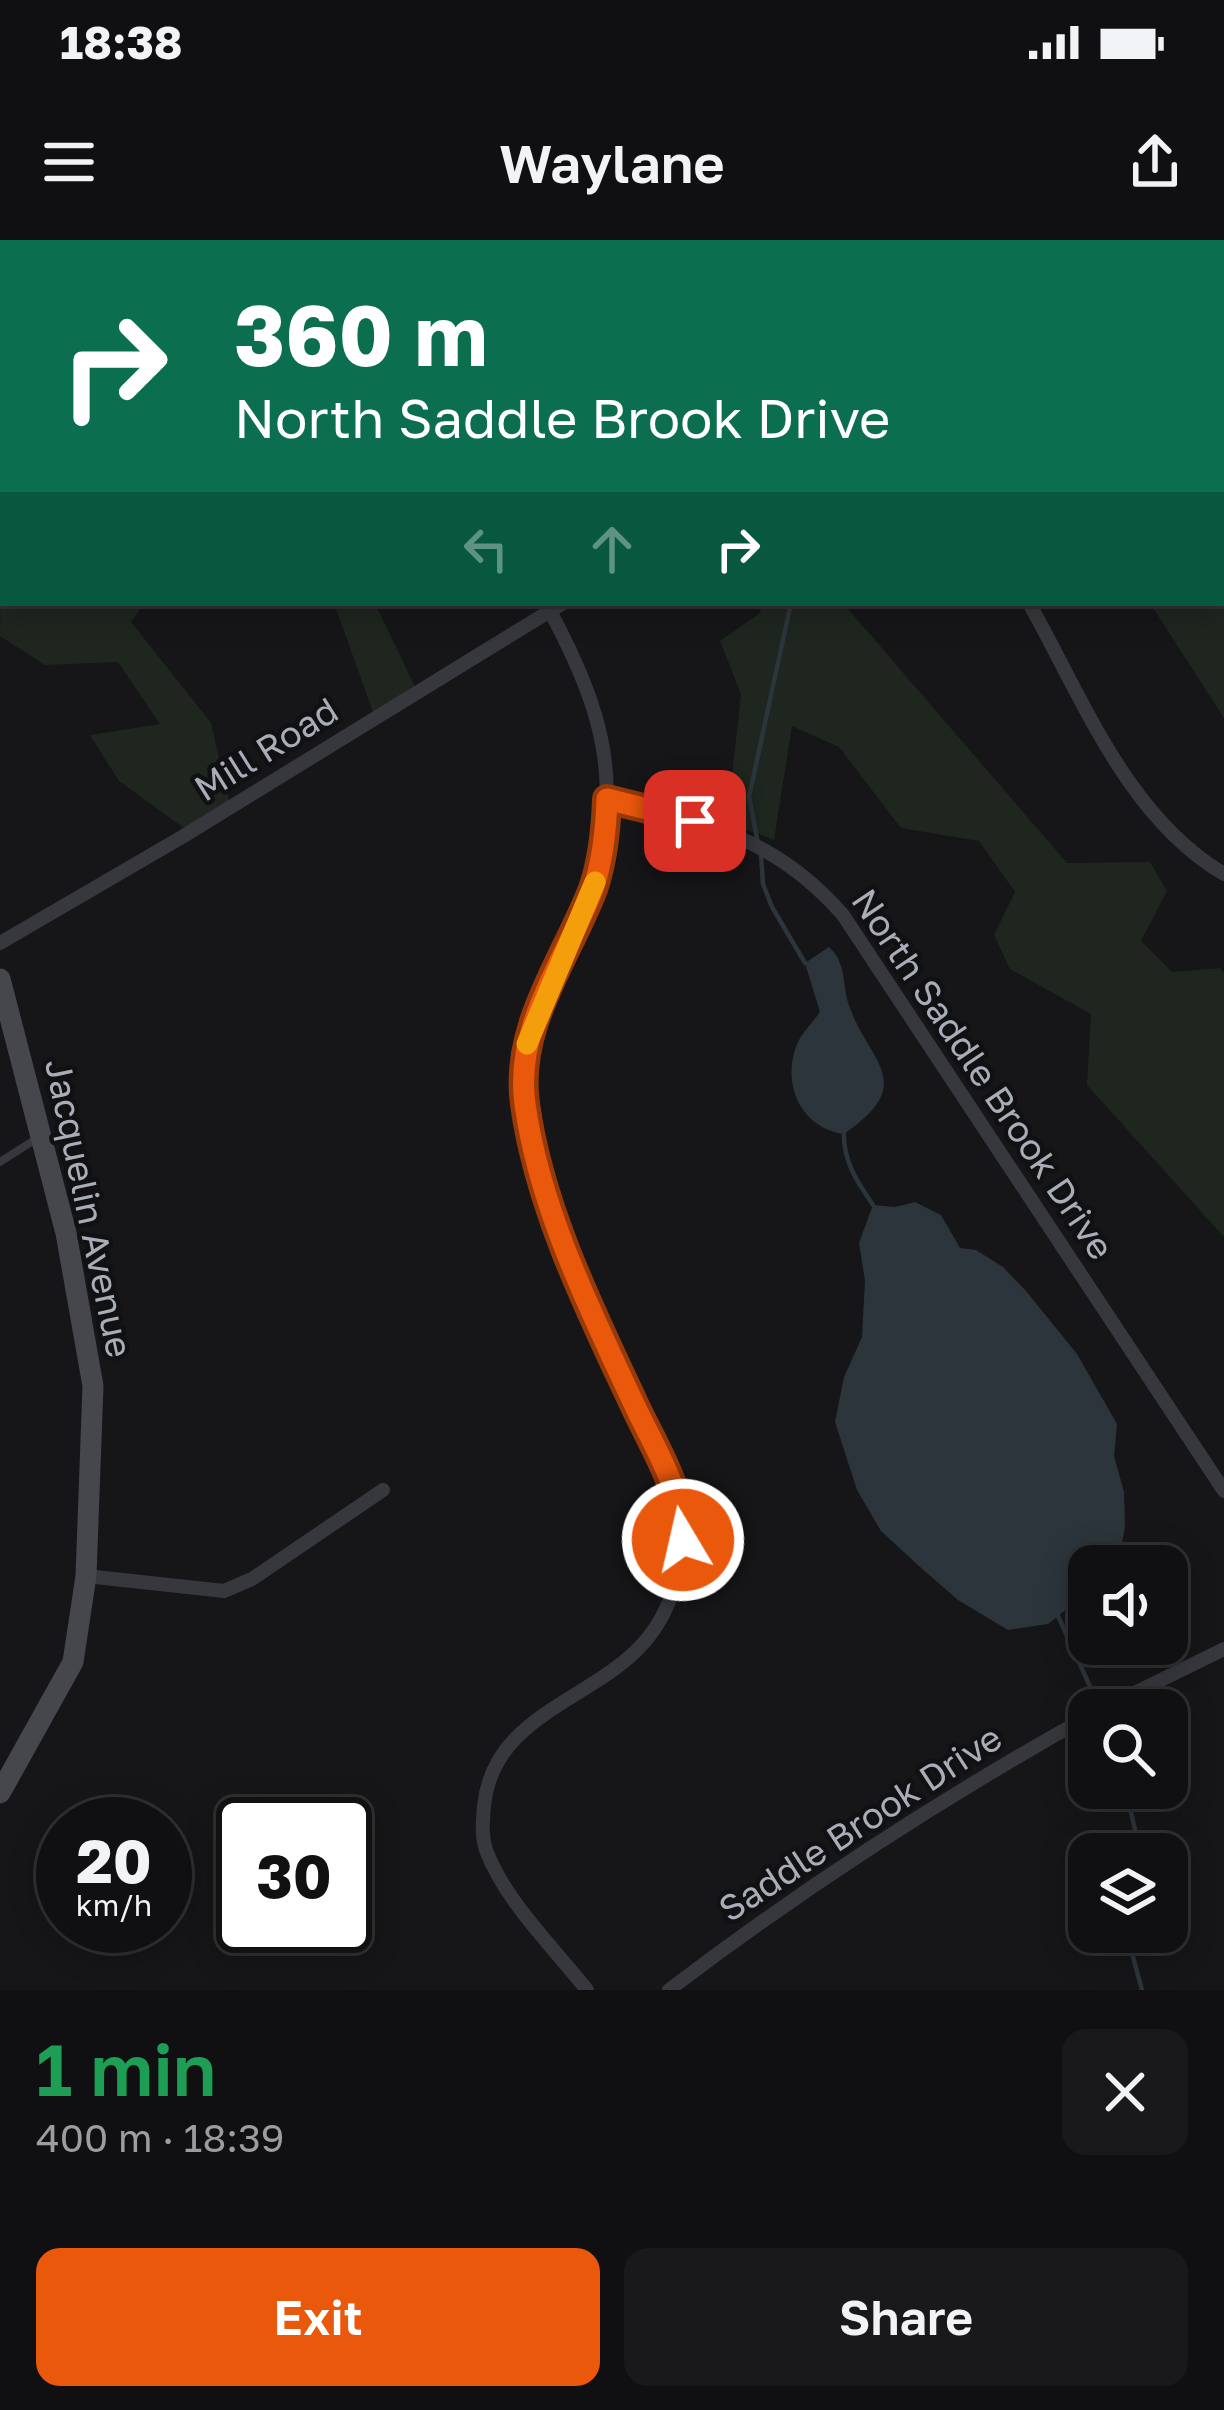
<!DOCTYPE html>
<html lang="en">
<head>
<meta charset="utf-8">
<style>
  :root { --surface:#101012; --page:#19191b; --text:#f1f3f6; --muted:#9c9d9f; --line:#303032; --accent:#ea580c }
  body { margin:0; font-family:"Golos Text",sans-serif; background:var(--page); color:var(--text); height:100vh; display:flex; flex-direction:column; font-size:45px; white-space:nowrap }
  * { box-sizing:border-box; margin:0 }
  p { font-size:39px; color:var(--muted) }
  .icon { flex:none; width:66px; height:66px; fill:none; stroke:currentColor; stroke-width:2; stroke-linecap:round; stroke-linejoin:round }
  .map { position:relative; height:1750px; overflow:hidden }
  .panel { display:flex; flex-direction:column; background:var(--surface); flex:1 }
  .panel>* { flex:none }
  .hud { position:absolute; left:0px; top:0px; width:1224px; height:366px; box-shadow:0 6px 30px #0003,0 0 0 3px var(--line); background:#0b6e4f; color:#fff; overflow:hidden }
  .fabs { position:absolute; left:1068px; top:1305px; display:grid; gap:24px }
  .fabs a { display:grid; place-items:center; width:120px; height:120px; border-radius:24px; background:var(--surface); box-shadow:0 6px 30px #0003,0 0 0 3px var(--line); font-size:60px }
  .speed { position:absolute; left:36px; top:1557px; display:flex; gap:24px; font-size:60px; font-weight:700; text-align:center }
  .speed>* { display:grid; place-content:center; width:156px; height:156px; border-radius:50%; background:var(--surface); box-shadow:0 6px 30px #0003,0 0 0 3px var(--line); line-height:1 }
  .speed small { font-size:30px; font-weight:400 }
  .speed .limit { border:6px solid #111; border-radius:18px; background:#fff; color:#111 }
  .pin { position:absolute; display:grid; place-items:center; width:102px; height:102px; color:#fff; margin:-51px; border-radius:24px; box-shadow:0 6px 18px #0006 }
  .me { position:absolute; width:132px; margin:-66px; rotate:351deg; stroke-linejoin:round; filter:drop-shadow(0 0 9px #0008) }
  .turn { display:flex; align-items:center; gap:42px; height:252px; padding:0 36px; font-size:54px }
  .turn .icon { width:156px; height:156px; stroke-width:2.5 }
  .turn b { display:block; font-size:84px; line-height:102px }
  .lanes { display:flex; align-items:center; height:114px; padding:0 36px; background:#0003; justify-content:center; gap:60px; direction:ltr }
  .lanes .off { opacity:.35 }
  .round { display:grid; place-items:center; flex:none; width:126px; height:126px; border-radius:24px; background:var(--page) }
  .head { display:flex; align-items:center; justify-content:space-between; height:204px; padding:0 36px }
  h1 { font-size:72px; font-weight:600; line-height:90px; color:#1e9e55 }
  .primary-button { display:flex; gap:24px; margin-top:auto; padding:24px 36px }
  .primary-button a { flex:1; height:138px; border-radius:24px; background:var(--accent); color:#fff; font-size:48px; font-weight:600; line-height:138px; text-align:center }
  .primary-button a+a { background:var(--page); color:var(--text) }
  .status { display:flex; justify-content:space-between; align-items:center; height:84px; padding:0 60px; background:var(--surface); direction:ltr }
  .status svg { height:33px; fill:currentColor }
  header { display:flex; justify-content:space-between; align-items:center; height:156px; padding:0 36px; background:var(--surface); font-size:54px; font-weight:600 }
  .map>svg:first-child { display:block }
</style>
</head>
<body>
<div class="status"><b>18:38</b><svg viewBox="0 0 49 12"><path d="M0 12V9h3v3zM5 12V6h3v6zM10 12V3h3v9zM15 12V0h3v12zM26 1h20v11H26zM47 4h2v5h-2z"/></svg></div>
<header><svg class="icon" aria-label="menu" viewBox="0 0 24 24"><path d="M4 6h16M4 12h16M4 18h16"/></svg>Waylane<svg class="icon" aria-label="share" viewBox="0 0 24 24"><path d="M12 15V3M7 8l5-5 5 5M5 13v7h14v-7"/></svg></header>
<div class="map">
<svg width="1224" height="1750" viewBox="0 0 1224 1750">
  <rect width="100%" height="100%" fill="#161618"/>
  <!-- green -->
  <g fill="#1e261f">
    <polygon points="148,0 615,0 614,3"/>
    <polygon points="665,0 1202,0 1196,3"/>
    <polygon points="3,116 3,363 144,363 131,382 211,483 230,565 188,591 119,541 90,495 160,484 118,422 45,425 0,396"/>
    <polygon points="1221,248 1224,254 1224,478 1152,366 1119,367 1119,363 1221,363"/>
    <polygon points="334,363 375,363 416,449 374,475"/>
    <polygon points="762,363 843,363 1067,623 1150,622 1167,651 1141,701 1172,732 1220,728 1224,733 1224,997 1087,845 1091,774 1010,729 994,695 1015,652 979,601 901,588 839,507 792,486 774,600 727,582 741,454 720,401 760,373"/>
  </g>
  <!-- water -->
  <g fill="#2c353c">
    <path d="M829,707C848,725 841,745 850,768C870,823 918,843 844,894C801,888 781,844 797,804C802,793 813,782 820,772L805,723Z"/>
    <polygon points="915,962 941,975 960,1008 976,1010 1003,1027 1026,1051 1077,1114 1117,1184 1114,1216 1124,1252 1125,1287 1118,1322 1089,1326 1089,1351 1048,1384 1008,1390 958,1360 919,1326 881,1291 857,1250 835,1182 844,1137 862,1097 865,1041 859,1003 873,965 895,967"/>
  </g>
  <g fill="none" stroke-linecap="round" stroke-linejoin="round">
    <!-- stream -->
    <g stroke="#2c353c" stroke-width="4.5">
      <polyline points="732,0 732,3"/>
      <polyline points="758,604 749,557 791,363"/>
      <polyline points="761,615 763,644 772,667 805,723"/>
      <path d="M844,894C843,921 858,943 873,965"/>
      <polyline points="1058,1376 1098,1464"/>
      <polyline points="1125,1548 1141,1614"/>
      <polyline points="1141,1692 1129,1702 1142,1750"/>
    </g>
    <!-- service -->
    <g stroke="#37383d" stroke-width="8">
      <polyline points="437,3 441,0"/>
      <polyline points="0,922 36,899"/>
    </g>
    <!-- minor -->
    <g stroke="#37383d" stroke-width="14">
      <polyline points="1001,0 1003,3"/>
      <polyline points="1204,3 1210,0"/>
      <polyline points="1221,53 1224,57"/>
      <path d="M1029,363C1082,457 1127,577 1224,634"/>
      <path d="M550,371C625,511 623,581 559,723C539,768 518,812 525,862C537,965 590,1067 633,1160C654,1208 686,1249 683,1304C680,1342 665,1383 637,1410C583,1463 493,1478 484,1566C483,1581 481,1595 486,1610C505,1661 554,1708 587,1750"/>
      <path d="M607,559C705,584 773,595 843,675L1224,1251"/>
      <polyline points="0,703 182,597 563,363"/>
      <polyline points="86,1336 224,1351 252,1339 383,1250"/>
      <polyline points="1100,1470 1224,1409"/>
      <path d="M669,1750C803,1648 942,1558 1089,1476"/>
    </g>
    <!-- secondary -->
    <polyline stroke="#45474d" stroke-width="21" points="0,739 66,993 93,1146 86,1336 73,1422 0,1553"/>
  </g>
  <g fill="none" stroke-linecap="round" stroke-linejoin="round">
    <!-- route casing -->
    <g stroke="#983908" stroke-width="30">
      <path id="route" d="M683,1300C681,1247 656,1211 634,1164C590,1070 539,967 525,864C514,786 566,719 593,649C603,620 606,590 607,559L695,581"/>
    </g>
    <!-- route -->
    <use href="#route" stroke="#ea580c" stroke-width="21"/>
    <!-- slow -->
    <polyline stroke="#f59e0b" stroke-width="21" points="527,804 595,642"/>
  </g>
  <g text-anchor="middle" stroke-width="9" stroke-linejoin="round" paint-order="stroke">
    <!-- street labels -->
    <g font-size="36" fill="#a8adb8" stroke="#111113">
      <text transform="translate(266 509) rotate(-32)" y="13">Mill Road</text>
      <text transform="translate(983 834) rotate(56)" y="13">North Saddle Brook Drive</text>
      <text transform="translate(89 968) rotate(78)" y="13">Jacquelin Avenue</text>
      <text transform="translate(860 1583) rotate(-33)" y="13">Saddle Brook Drive</text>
    </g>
  </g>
</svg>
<div class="fabs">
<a><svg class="icon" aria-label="sound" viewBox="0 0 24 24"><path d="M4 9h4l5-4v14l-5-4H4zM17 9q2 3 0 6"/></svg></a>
<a><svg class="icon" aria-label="search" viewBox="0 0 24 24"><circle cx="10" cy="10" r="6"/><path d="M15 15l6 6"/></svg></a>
<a><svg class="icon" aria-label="layers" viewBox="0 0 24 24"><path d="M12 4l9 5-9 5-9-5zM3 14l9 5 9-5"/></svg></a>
</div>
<div class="speed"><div>20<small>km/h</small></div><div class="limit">30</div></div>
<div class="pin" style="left:695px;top:581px;background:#d93025"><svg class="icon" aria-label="arrive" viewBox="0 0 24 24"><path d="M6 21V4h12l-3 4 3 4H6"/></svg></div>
<svg class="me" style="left:683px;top:1300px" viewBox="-20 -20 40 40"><circle r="17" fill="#ea580c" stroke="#fff" stroke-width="3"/><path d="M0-11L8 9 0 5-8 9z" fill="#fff"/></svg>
<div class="hud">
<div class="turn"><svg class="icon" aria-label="right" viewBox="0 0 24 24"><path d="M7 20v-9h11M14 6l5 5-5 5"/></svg><div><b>360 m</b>North Saddle Brook Drive</div></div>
<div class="lanes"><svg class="icon off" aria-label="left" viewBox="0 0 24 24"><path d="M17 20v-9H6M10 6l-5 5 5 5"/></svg><svg class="icon off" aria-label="ahead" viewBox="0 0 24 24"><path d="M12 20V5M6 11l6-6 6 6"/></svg><svg class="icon" aria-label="right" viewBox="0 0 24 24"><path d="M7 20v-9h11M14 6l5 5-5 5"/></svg></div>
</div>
</div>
<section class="panel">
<div class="head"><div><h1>1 min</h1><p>400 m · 18:39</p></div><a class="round"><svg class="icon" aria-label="close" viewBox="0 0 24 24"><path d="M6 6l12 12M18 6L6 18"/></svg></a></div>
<div class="primary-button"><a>Exit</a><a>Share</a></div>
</section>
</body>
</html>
